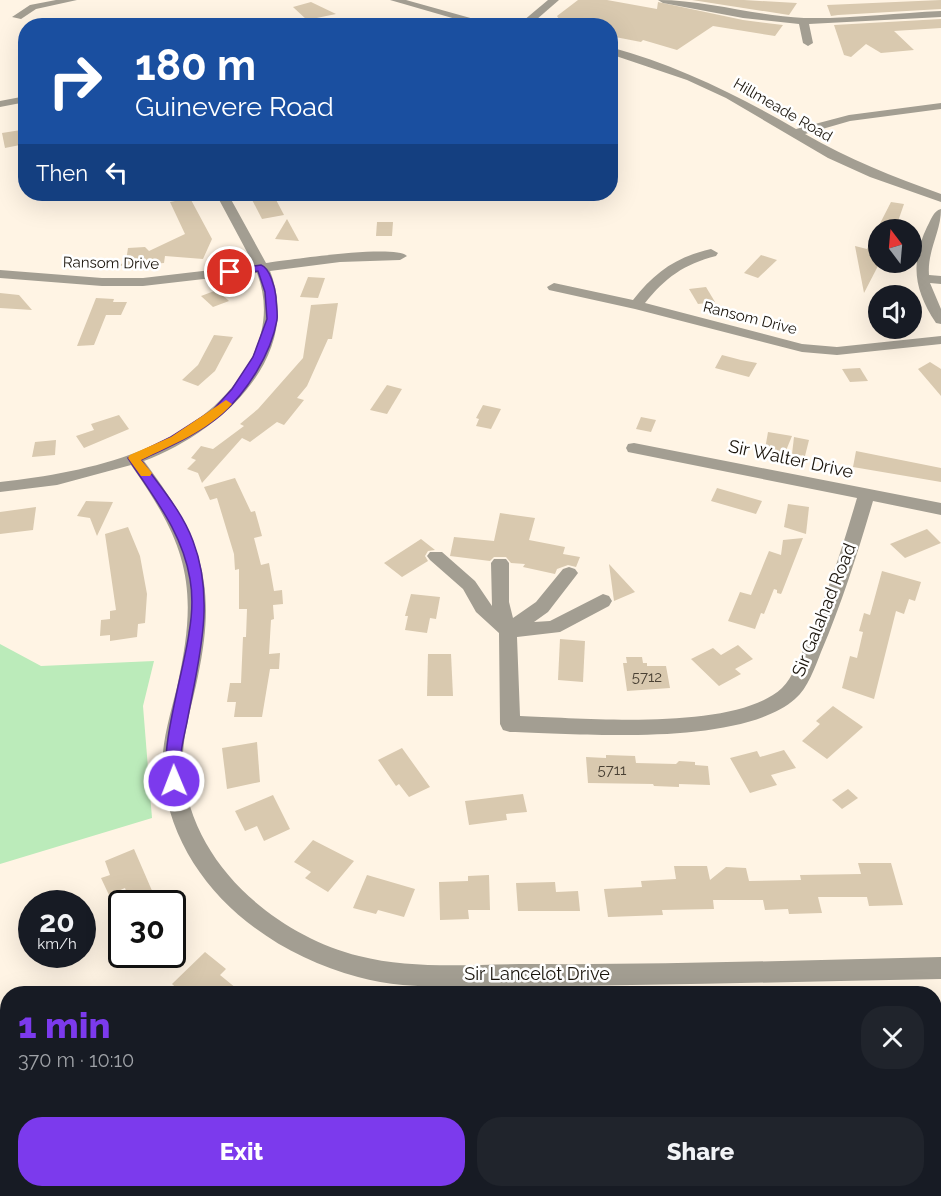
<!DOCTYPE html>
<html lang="en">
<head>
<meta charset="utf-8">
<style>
  :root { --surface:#171b24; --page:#20242c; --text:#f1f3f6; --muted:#9ea1a6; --accent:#7c3aed }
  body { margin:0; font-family:Raleway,sans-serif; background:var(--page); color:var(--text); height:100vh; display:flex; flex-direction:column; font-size:22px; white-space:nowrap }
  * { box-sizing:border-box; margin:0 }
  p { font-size:20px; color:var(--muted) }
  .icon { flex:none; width:33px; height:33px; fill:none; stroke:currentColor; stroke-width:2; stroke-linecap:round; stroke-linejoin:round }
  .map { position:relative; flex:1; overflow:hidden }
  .sheet { position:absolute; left:0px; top:986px; width:942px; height:212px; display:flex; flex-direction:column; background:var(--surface); border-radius:24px 24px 0 0; box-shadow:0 6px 24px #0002 }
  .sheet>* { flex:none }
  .top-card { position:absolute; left:18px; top:18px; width:600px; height:183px; border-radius:24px; box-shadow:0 6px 24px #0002; background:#1a4fa0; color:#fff; overflow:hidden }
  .needle { width:39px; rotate:344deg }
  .buttons { position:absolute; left:868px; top:219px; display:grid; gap:12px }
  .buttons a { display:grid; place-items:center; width:54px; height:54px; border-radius:50%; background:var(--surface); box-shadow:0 6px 24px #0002; font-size:30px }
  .speed { position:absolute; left:18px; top:890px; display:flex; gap:12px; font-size:30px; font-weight:700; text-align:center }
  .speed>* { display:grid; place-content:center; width:78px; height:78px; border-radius:50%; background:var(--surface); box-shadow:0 6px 24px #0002; line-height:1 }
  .speed small { font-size:15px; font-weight:400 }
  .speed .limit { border:3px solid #111; border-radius:9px; background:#fff; color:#111 }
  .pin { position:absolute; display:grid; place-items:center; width:51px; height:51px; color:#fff; margin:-26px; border:3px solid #fff; border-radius:50%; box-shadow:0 2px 6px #0007 }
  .me { position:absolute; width:66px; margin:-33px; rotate:359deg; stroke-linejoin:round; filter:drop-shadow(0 0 4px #0008) }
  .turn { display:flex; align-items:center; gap:21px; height:126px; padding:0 18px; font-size:27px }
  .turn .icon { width:78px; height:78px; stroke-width:2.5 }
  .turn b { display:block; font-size:42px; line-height:51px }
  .then { display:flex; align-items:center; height:57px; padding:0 18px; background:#0003; gap:12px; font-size:22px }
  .round { display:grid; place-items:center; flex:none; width:63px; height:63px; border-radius:24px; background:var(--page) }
  .overview { display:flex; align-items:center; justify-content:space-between; height:102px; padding:0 18px }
  h1 { font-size:36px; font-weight:800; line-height:45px; color:var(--accent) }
  .button { display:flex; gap:12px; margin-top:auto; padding:12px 18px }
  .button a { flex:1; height:69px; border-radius:24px; background:var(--accent); color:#fff; font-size:24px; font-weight:800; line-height:69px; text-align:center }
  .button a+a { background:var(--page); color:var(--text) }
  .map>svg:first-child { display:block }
</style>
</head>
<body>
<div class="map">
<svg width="941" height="1196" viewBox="0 0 941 1196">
  <rect width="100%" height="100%" fill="#fff4e4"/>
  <!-- green -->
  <polygon fill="#bbebba" points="0,644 41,666 154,661 143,706 152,818 0,864"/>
  <!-- building -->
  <g fill="#d9c9af">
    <polygon points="578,0 607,0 657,9 658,2 743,20 783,25 775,36 713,26 677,50 643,40 641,42 610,36 610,26 563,26 557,16"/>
    <polygon points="692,0 744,0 797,3 789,15"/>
    <polygon points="941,0 941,9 838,15 831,16 827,5"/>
    <polygon points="311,2 336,14 307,20 293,7"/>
    <polygon points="941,19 941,28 894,31 914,50 881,53 866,44 851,57 844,55 834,25"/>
    <polygon points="21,130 25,144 5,148 2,133"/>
    <polygon points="249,194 273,194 284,215 262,219"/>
    <polygon points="190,198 212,239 203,259 165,256 164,263 118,266 126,261 128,248 145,247 149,251 185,234 170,202"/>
    <polygon points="891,202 904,204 895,230 879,230 879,264 864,293 855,246 867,249"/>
    <polygon points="287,219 299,241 275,239"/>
    <polygon points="377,222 393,222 392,236 376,236"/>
    <polygon points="761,255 777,260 758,278 744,273"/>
    <polygon points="308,277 325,278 318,298 300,297"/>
    <polygon points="706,287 715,302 698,304 689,289"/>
    <polygon points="217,290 229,301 213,307 201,296"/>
    <polygon points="0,293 19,295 32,310 0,308"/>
    <polygon points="96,298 114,299 113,302 127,302 121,315 106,315 94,345 77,346"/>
    <polygon points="338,303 332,339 328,339 307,386 297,398 304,400 284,425 277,422 250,442 242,438 202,483 198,473 187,469 196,460 191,458 201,446 213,449 244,426 240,424 258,409 303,358 311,305"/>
    <polygon points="214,335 233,337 215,371 198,386 182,380 198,365"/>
    <polygon points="722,355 741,360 757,363 749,377 715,368"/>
    <polygon points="930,362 941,369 941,396 918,369"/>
    <polygon points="860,368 868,381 850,382 842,369"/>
    <polygon points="387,385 402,389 387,414 370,410"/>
    <polygon points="483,405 501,409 491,429 476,426 479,419 476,418"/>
    <polygon points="119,415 129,429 84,448 76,436 94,430 91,424"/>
    <polygon points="641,417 656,420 651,432 636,429"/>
    <polygon points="768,432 792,436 785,453 765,449"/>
    <polygon points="794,437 809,440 805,456 792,454"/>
    <polygon points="56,440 55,455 32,457 35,442"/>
    <polygon points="856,451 941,468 941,482 853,467"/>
    <polygon points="235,478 251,512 255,511 259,525 262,536 254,538 261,565 269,563 274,591 282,590 283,604 273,605 274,619 271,620 269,654 280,653 279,669 270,669 262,717 234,717 236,702 227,702 230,683 241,683 243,637 246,637 247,609 239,609 239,569 235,570 234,554 217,498 210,500 204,487"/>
    <polygon points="717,488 762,501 756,514 711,501"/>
    <polygon points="86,501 113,502 97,536 90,518 77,516"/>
    <polygon points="788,504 809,507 806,534 784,527"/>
    <polygon points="36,507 33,530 0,534 0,512"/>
    <polygon points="500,513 535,518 529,540 565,547 563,554 580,557 576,567 568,565 557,569 555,574 523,567 525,564 511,563 506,557 494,557 490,561 450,556 454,537 494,541"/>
    <polygon points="128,527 140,556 147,594 145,623 138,624 137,637 110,641 110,635 100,636 101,620 110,619 110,611 116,610 105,534"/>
    <polygon points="927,529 941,543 905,558 890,544"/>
    <polygon points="803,538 782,592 781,594 777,593 777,590 774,589 764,614 761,613 755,629 728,621 740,592 751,595 769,551 781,555 783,540"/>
    <polygon points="421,539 435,550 428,551 425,556 428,561 402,577 384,563"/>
    <polygon points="609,564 635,592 614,601"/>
    <polygon points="882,571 921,582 915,601 909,599 904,614 896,611 874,699 842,688 850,656 857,658 863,632 859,631 864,613 870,615"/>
    <polygon points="411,594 440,597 436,619 430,618 427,633 405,630 408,616 405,616"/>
    <polygon points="560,639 585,641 583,682 558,680"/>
    <polygon points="738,645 753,659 735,669 741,674 719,686 691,659 713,648 721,655"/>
    <polygon points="428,654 451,654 453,696 427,696"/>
    <polygon points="626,657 642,657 643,663 647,663 647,666 666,666 670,688 627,691 623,663 627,663"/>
    <polygon points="833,706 863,727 827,759 802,741 820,724 816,721"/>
    <polygon points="257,742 260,782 227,789 222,748"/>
    <polygon points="402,748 430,787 409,797 399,784 396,786 378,760"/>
    <polygon points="784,750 796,768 771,775 777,785 750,793 730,758 757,751 760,757"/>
    <polygon points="606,755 635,756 636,763 676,764 679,761 695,762 695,765 708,766 710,785 679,784 679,787 654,786 653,784 588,783 586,757 606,758"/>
    <polygon points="848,789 858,798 842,809 832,800"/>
    <polygon points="523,794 527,812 506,814 507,820 469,825 465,801"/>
    <polygon points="273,795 290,829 264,841 257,826 245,831 235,811"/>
    <polygon points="313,840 354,861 328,892 305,878 311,872 294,862"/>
    <polygon points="134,849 153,893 137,900 135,894 128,897 125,888 109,895 101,878 110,875 105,861"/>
    <polygon points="858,863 891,863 903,905 869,906 867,897 818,897 822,913 789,914 788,909 765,910 763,900 713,900 714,909 662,910 663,915 608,917 604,889 642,887 641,881 676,879 674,866 707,866 710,880 726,867 746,868 749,881 801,880 800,875 861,874"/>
    <polygon points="367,875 415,889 404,917 378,910 376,914 353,908"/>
    <polygon points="489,875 490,910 468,910 469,919 440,920 439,882 468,881 468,876"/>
    <polygon points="555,882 556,892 578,891 580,911 518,911 516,883"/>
    <polygon points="205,952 226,969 220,975 242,993 182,993 172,984"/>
  </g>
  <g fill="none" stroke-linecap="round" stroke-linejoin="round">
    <!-- minor -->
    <g fill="#a39e92" fill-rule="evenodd">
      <polygon points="56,0 77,0 36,9 21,19 12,17 30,5"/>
      <polygon points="390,0 406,0 499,26 480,26"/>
      <polygon points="548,0 559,0 529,26 517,26"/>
      <path d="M658,0C707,0 755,16 804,18C849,19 896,13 941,11V17L809,24L813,43L808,46L803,43L799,24L743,18L663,3Z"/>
      <path d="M610,47C677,65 737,95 796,129L849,115L941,103V109L850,121L805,134C848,159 894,177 941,194V202L870,177L828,158L726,98L687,80L610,54Z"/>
      <polygon points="26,96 26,102 0,107 0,101"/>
      <path d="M216,194H228L266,263C288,260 394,244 407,256L400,260L340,262L270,271C304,358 219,433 144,461C200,536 218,581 198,676C192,706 181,738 183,769C190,862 273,934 359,956C414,970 475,964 531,964C667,965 804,960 941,957V979C803,981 665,986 528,986C472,985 412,992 358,977C263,952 174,880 163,776C160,746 170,716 177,687C199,589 189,547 131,465L57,485L0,492V482C91,472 197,449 248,365C265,335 269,305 257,273L143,286H102L0,278V270L102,278H143L254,265Z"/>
      <path d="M941,209C941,232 927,251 929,275L941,276V284L930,283L941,309V324L936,323C914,290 910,263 927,227C931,220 933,211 941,209Z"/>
      <path d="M711,249L718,253L716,256C684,264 665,278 645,303L802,344L837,347L941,336V344L837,355L802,352L635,309L549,290L547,287L554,283L633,300C655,272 676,257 711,249Z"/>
      <path d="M634,443L941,503V515L873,501C858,552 842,603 821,652C815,667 808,688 795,699C740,747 581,734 510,732L503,730L500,724L499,633L476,612L463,589L430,560L427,556L430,552H442L475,581L492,606L491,563L494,559H506L509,563V602L513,618L536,602L563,569L569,567L575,569L578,573L575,577L548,612L534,622L550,621L603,594L609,596L612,601L609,606L560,632L517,637L520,716C583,718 735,732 782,688C793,677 798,661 804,648C826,599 842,549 857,498L628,452L626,448L628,444Z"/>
    </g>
  </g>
  <!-- route -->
  <path fill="#7c3aed" stroke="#51269a" stroke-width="1.5" d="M261,265C270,268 275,288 276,297C276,304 278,313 277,320C271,354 247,392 222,414C199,434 168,447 141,460C159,485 182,511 193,541C216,601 198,662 187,722C185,732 182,743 181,754C180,764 184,776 180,785L174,787L169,785C156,760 185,666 189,633C192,616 193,596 190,579C182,531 153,497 128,458L171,437L213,410L232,389L253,357L267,319L265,292L258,271L230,275L225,272L230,269Z"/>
  <!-- slow -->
  <path fill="#f59e0b" d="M226,400L232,404C209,430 172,445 141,460L152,473L150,476H141L128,458L130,455L171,437Z"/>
  <g text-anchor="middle" stroke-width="5" stroke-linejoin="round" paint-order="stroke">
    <!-- far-street labels -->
    <g font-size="15" fill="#1a140b" stroke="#fff">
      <text transform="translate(783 110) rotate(30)" y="5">Hillmeade Road</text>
      <text transform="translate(111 263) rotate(1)" y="5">Ransom Drive</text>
      <text transform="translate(750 318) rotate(14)" y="5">Ransom Drive</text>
    </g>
    <!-- number labels -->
    <g font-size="15" fill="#4a4134">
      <text x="647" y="682">5712</text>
      <text x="612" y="775">5711</text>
    </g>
    <!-- street labels -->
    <g font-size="18" fill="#1a140b" stroke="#fff">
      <text transform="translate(791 459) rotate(12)" y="6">Sir Walter Drive</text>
      <text transform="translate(824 610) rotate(-68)" y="6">Sir Galahad Road</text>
      <text x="537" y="980">Sir Lancelot Drive</text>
    </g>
  </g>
</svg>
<div class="buttons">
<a><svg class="needle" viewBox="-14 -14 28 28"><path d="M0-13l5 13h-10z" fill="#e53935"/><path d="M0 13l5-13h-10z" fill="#9ea1a6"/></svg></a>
<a><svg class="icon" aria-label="sound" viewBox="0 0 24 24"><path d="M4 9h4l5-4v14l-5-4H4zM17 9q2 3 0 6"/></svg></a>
</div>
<div class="speed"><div>20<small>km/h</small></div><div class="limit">30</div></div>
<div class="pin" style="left:230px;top:272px;background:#d93025"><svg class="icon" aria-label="arrive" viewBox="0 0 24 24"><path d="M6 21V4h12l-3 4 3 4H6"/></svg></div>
<svg class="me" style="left:174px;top:781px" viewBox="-20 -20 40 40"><circle r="17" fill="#7c3aed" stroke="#fff" stroke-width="3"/><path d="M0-11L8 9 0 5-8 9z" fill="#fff"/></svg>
<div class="top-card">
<div class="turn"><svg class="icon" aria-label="right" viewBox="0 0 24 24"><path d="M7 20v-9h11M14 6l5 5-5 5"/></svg><div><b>180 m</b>Guinevere Road</div></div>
<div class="then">Then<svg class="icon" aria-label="left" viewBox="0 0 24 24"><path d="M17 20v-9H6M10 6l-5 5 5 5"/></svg></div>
</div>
<section class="sheet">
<div class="overview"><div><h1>1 min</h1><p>370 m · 10:10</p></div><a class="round"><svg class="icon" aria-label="close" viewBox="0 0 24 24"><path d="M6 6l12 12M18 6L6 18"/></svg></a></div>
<div class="button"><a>Exit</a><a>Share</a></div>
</section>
</div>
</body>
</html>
